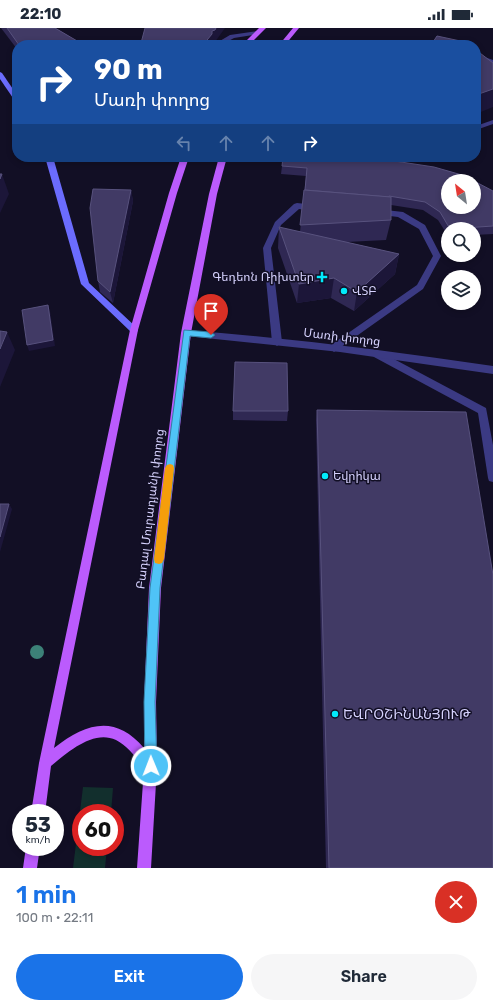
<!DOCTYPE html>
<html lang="en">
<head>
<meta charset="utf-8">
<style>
  :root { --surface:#fff; --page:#f6f6f7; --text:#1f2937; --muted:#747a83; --accent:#1a73e8 }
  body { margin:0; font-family:Rubik,"Noto Sans Armenian",sans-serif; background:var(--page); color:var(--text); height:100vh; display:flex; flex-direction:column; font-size:15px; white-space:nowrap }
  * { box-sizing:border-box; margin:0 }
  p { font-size:13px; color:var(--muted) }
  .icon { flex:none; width:22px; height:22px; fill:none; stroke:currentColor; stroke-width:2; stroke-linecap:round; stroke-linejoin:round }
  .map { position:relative; height:840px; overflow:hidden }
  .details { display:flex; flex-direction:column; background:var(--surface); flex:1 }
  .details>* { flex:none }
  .hud { position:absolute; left:12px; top:12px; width:469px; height:122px; border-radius:16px; box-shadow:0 2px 6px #0003; background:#1a4fa0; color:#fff; overflow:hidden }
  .needle { width:26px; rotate:330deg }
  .buttons { position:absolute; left:441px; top:146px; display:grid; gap:8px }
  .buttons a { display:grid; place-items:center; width:40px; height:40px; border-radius:50%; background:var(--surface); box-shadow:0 2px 6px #0003; font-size:20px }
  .speed { position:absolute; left:12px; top:776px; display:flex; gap:8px; font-size:20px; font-weight:700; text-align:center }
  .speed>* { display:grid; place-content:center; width:52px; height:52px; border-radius:50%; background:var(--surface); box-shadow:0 2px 6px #0003; line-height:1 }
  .speed small { font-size:10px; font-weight:400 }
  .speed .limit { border:6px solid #d22; background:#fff; color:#111 }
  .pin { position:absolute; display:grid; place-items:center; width:34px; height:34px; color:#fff; margin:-41px -17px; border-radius:50% 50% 50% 0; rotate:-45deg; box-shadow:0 0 4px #0007 }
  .pin .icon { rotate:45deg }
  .me { position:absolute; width:44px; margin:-22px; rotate:359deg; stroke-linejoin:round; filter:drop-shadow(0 0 3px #0008) }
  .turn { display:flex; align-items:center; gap:14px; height:84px; padding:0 16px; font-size:18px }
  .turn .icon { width:52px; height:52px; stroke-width:2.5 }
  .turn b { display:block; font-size:28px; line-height:34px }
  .lanes { display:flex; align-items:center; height:38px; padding:0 16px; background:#0003; justify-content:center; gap:20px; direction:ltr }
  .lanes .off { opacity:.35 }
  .round { display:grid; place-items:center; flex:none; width:42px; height:42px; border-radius:21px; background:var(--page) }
  .head { display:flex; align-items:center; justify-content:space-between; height:68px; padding:0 16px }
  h1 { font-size:24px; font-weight:600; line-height:30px; color:var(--accent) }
  .button { display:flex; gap:8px; margin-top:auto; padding:8px 16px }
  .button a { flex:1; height:46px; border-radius:24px; background:var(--accent); color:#fff; font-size:16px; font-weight:600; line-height:46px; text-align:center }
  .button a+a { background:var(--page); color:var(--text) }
  .status { display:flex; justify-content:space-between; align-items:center; height:28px; padding:0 20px; background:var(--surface); direction:ltr }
  .status svg { height:11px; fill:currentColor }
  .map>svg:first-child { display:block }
</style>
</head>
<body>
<div class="status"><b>22:10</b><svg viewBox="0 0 49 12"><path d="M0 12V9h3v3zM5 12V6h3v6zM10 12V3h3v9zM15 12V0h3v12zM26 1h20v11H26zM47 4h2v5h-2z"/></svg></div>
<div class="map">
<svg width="493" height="840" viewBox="0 0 493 840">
  <rect width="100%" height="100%" fill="#120f25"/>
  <!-- green -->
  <polygon fill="#122f2d" points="83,759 113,760 111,785 81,785 81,819 107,819 105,840 73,840"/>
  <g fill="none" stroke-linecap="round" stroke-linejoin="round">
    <!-- lane -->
    <g fill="#3b3a83" fill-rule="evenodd">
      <polygon points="257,3 260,5 259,6 234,10 221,17 213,17 230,7"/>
      <polygon points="476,26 493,32 493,36 476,30"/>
      <polygon points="493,92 493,96 476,102 476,98"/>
      <polygon points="297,175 316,177 320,180 316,183 299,181 281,197 271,220 282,314 277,318 272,314 263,220 275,194 294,176"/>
      <polygon points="377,181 403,184 425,197 441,228 423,261 334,324 329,320 331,317 417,257 433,228 419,201 398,189 374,186 374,182"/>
      <polygon points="377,322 486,380 493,417 493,454 489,453 488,450 478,385 374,329 372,326"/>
    </g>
    <!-- street -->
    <path fill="#3b3a83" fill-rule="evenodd" d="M186,302C289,310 391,323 493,338V346L340,324L186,308L181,305Z"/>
    <!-- secondary -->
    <g fill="#6b6cfe" fill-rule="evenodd">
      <polygon points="0,44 2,45 17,67 17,74 15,73 0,51"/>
      <polygon points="45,129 53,129 89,255 137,300 138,302 137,304 131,304 81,256"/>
    </g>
    <!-- primary -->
    <g fill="#bb5bfd" fill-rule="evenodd">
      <polygon points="259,0 266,0 249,17 242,17"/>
      <polygon points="293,0 299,0 285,17 279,17"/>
      <path d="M181,129H189L177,165L138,302L54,720C86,695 115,686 144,720V674L149,560L181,305L209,166L219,129H227L217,166L191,305L161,560L156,674L157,738L151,840H137L144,740C136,730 128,718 116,712C93,701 67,725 51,738L45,785H31L39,735L130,302L169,165Z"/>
      <polygon points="26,819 40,819 37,840 23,840"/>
    </g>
  </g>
  <!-- trees -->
  <circle fill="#3c8178" cx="37" cy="624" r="7"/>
  <!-- wall -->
  <g fill="#2f2853">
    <polygon points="1,0 55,0 84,17 17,17 17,21"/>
    <polygon points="283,129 493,163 493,206 474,207 474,201 448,201 448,208 438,192 423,182 391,177 391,192 386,212 346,214 399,226 395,246 354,283 331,270 297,275 278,220 279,199 300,204 306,148 281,146 282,138"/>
    <polygon points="131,162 133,173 113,275 100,264 98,253"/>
    <polygon points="317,382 493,840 326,840 316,392"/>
    <polygon points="233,383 288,383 287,393 233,392"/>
  </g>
  <!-- shaded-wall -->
  <g fill="#1c1639">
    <polygon points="216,0 225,0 215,14 212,16 212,17 203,17 212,3"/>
    <polygon points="493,61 493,79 476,86 476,67"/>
    <polygon points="2,146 9,166 0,185 0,151"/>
    <polygon points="131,162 133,173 113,275 110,264"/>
    <polygon points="399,226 395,246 354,283 357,264"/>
    <polygon points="334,250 331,270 297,275 299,256"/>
    <polygon points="48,277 50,283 55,318 29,323 27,317"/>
    <polygon points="7,304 15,322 0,359 0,321"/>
    <polygon points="9,476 12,481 0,524 0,509"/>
  </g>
  <!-- building -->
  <g fill="#413a65" stroke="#58527e">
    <polygon points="7,0 55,0 84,17 19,17"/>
    <polygon points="145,0 216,0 215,2 212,3 212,6 203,17 123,17 124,14 141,15"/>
    <polygon points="437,8 465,14 469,17 431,17"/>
    <polygon points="476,22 493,35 493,61 476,67"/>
    <polygon points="283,129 368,129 434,139 462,147 473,153 448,153 448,179 474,179 474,153 493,163 493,198 450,201 440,184 425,174 389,168 389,169 305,162 307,140 282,138"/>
    <polygon points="0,146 2,146 0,151"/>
    <polygon points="93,161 131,162 110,264 98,253 90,180"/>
    <polygon points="304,162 391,169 391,192 300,197"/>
    <polygon points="279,199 399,226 357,264 334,250 299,256"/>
    <polygon points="48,277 53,312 27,317 22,282"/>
    <polygon points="0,303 7,304 0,321"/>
    <polygon points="235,334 287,335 288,383 233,383"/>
    <polygon points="317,382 466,384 493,547 493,840 329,840"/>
    <polygon points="0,476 9,476 0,509"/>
  </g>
  <!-- route -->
  <polygon fill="#4fc3f7" stroke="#337fa1" points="184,302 211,304 215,307 211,310 190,308 160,560 155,674 157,738 155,742 151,743 147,742 145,738 144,674 150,560"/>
  <!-- slow -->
  <polygon fill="#f59e0b" points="170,436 173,437 174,440 164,531 162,535 159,536 155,535 154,531 165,440 167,437"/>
  <!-- markers -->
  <g fill="#02eafb" stroke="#120f25" stroke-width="1.5">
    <path d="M320 243h4v4h4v4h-4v4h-4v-4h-4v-4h4z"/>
    <circle cx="344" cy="263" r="4"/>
    <circle cx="325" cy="448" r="4"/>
    <circle cx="335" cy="686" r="4"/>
  </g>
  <g text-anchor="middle" stroke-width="3" stroke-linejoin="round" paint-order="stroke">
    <!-- poi labels -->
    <g font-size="12" fill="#d7d3ff" stroke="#120f25" text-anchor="start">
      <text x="314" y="253" text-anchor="end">Գեդեոն Ռիխտեր</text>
      <text x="352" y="267">ՎՏԲ</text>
      <text x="333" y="452">Եվրիկա</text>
    </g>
    <!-- street labels -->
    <g font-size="12" fill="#d7d3ff" stroke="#120f25">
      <text transform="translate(342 309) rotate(7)" y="4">Մառի փողոց</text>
      <text transform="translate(150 481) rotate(-83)" y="4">Բադալ Մուրադյանի փողոց</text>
    </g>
    <!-- near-poi labels -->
    <g font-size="14" fill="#d7d3ff" stroke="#120f25" text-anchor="start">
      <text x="343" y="691">ԵՎՐՕՇԻՆԱՆՅՈՒԹ</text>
    </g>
  </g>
</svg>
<div class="buttons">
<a><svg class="needle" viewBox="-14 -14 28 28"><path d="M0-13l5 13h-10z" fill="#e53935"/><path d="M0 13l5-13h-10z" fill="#747a83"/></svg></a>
<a><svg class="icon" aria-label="search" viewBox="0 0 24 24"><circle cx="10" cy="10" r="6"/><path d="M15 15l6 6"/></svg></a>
<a><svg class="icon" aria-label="layers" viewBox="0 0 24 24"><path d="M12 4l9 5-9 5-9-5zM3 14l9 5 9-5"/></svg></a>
</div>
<div class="speed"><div>53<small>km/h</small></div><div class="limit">60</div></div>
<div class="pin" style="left:211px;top:307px;background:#d93025"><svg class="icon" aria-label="arrive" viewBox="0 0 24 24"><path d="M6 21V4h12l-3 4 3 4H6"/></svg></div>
<svg class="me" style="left:151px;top:738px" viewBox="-20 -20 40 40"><circle r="17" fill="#4fc3f7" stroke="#fff" stroke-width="3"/><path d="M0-11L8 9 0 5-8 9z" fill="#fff"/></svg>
<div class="hud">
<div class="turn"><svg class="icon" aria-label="right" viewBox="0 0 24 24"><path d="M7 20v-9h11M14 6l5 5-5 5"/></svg><div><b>90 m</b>Մառի փողոց</div></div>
<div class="lanes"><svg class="icon off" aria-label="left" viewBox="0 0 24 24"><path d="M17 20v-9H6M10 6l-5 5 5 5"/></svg><svg class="icon off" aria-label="ahead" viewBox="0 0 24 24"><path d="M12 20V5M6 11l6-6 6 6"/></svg><svg class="icon off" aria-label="ahead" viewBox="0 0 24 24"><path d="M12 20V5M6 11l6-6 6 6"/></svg><svg class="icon" aria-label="right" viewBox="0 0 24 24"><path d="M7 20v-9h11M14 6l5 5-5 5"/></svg></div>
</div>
</div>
<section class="details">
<div class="head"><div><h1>1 min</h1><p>100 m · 22:11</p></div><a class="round" style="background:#d93025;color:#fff"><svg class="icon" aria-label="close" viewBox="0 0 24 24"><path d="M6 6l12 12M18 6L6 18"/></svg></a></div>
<div class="button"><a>Exit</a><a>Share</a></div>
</section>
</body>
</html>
